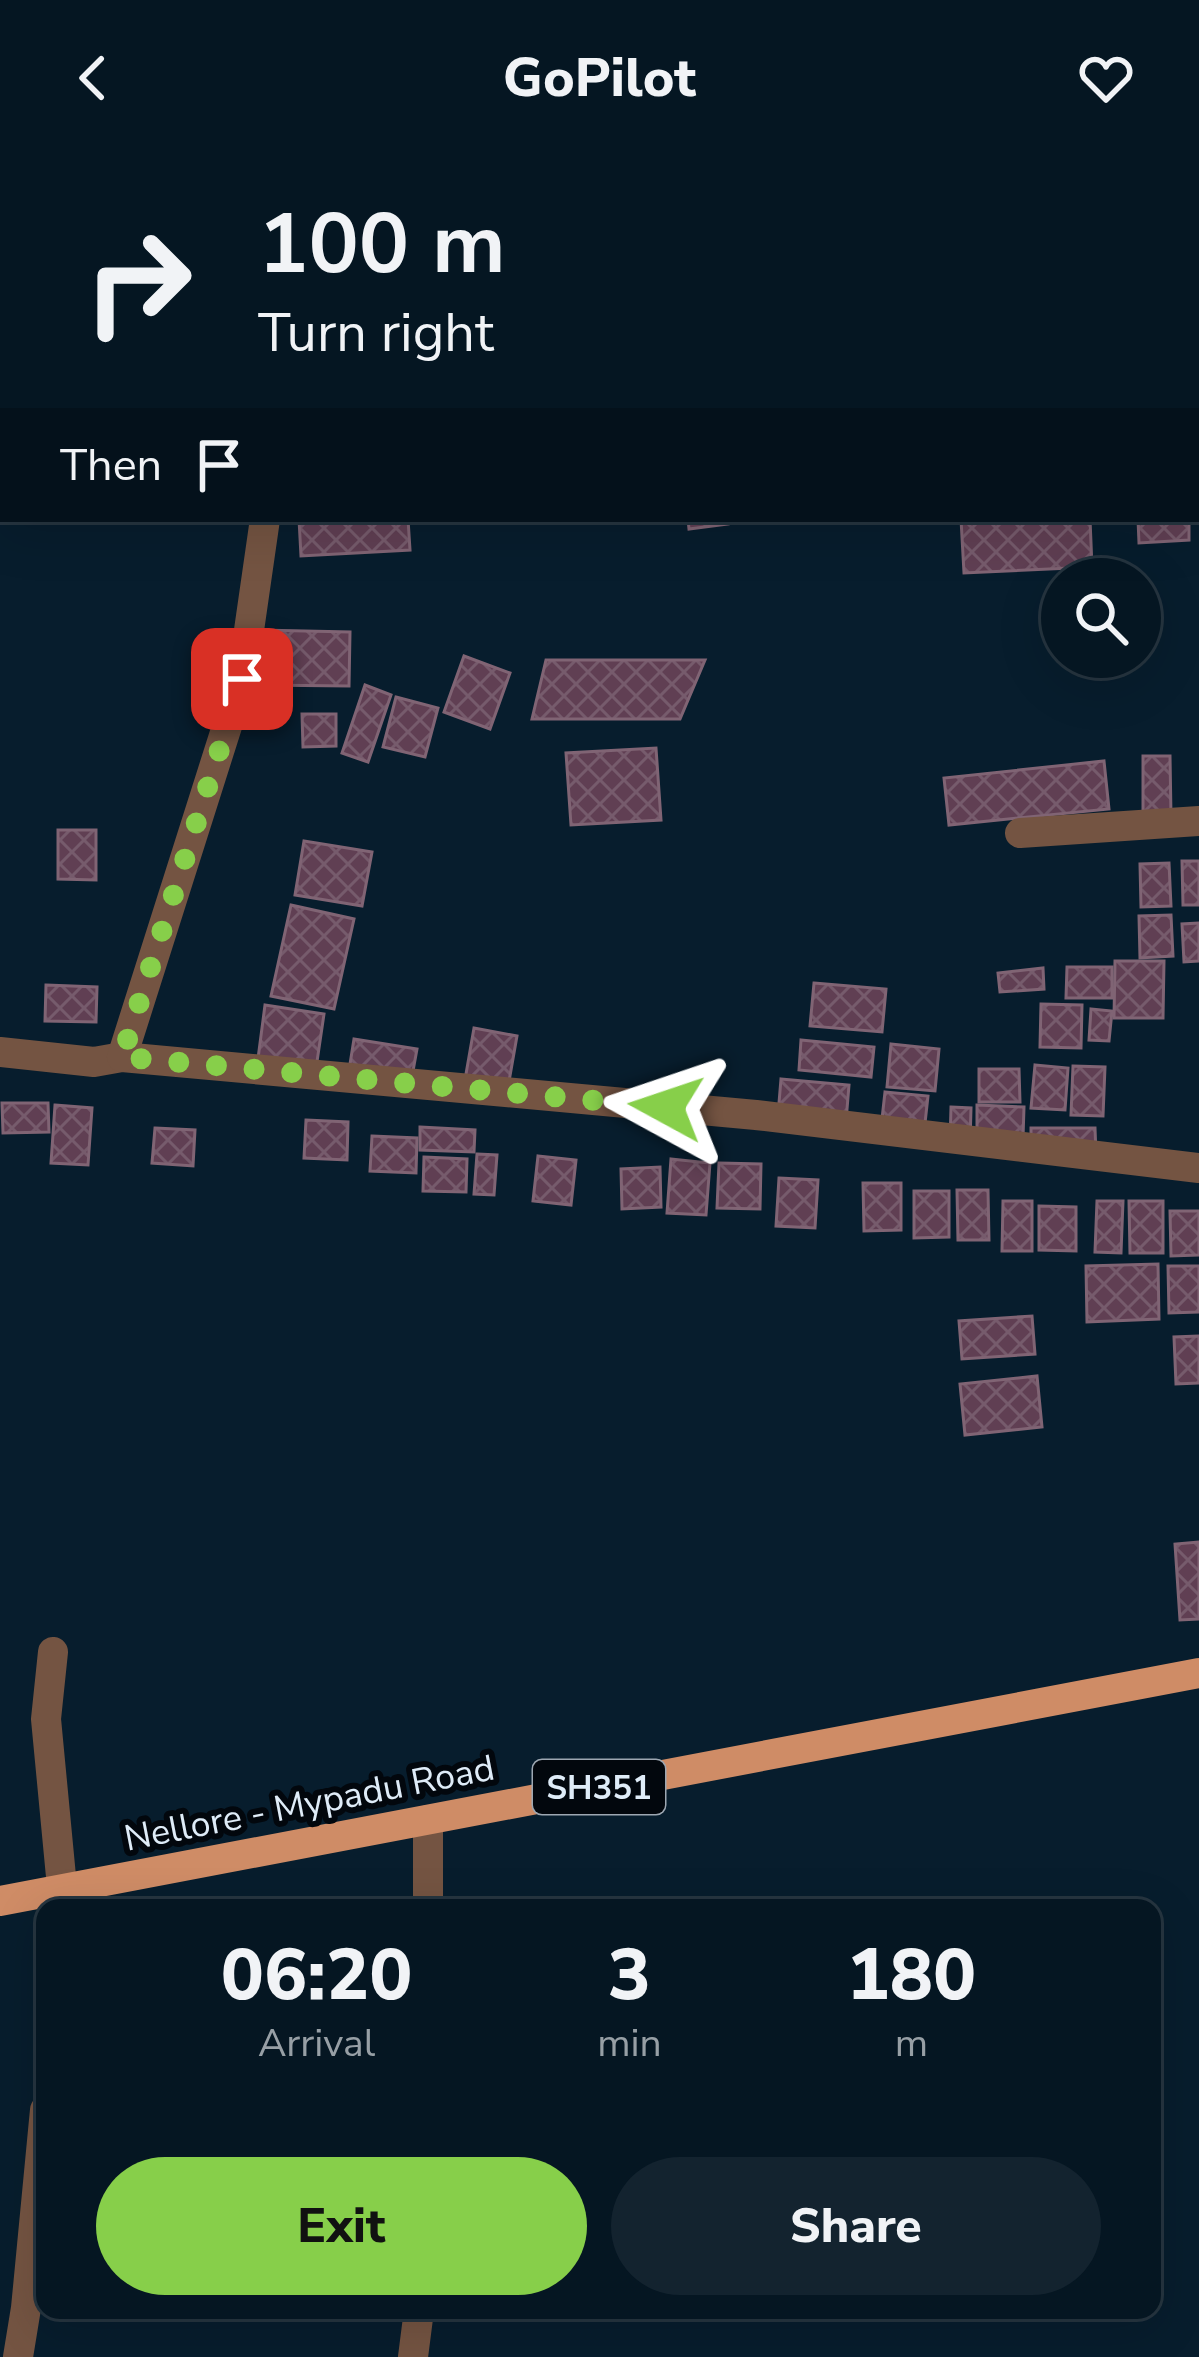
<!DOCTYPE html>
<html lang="en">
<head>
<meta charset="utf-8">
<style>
  :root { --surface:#051622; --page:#13232f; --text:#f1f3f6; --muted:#979fa5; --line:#263540; --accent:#87cf4a }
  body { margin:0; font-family:"Nunito Sans",sans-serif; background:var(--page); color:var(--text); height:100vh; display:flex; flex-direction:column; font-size:45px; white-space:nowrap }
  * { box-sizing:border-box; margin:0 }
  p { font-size:39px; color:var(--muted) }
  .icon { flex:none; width:66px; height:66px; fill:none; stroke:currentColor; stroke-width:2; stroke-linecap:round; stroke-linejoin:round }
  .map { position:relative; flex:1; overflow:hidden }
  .panel { position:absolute; left:36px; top:1743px; width:1125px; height:420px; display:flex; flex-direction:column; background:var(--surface); border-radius:24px; box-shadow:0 12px 48px #0002,0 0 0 3px var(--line) }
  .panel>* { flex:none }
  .top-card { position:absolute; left:0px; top:0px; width:1200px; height:366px; box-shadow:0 12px 48px #0002,0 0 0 3px var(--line); background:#051622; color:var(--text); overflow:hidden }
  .controls { position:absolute; left:1041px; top:402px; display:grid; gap:24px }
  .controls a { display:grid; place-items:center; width:120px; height:120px; border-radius:50%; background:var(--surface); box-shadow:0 12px 48px #0002,0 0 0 3px var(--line); font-size:60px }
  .pin { position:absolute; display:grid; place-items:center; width:102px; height:102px; color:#fff; margin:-51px; border-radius:24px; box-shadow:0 6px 18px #0006 }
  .me { position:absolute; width:132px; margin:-66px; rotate:275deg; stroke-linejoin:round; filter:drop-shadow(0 0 9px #0008) }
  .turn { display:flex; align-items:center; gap:42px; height:252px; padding:0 60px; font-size:54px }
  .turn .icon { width:156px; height:156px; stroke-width:2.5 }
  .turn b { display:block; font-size:84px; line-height:102px }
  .then { display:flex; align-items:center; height:114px; padding:0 60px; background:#0003; gap:24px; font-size:45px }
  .eta { display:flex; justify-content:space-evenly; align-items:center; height:204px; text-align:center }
  .eta b { font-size:72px; font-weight:800; line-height:84px }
  .cta { display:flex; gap:24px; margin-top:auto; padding:24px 60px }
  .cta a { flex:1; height:138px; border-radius:72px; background:var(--accent); color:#111; font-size:48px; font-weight:800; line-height:138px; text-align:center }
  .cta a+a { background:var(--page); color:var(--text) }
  header { display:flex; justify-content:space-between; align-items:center; height:156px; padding:0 60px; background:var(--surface); font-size:54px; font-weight:800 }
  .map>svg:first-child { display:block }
</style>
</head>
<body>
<header><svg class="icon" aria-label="back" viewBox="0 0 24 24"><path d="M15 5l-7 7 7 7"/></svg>GoPilot<svg class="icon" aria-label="heart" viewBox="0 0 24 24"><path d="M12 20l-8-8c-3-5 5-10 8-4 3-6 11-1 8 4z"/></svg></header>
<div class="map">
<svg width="1199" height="2201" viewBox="0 0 1199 2201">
  <defs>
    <pattern id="building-cross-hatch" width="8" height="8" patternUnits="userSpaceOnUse" patternTransform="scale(3)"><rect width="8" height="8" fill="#603f53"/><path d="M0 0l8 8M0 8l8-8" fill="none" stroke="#765b6c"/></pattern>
  </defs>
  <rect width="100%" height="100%" fill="#071d2d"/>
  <!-- building -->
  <g fill="url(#building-cross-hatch)" stroke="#806474" stroke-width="3">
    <polygon points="299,363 408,363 410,394 301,400"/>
    <polygon points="688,363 727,363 728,368 689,373"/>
    <polygon points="961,363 1090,363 1092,411 964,417"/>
    <polygon points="1138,363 1189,363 1189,384 1139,387"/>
    <polygon points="259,474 350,476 349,530 258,529"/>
    <polygon points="464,500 510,517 490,573 444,556"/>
    <polygon points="546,504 705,504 680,563 532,563"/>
    <polygon points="365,529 391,539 368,606 342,597"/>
    <polygon points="396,541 438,552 425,601 383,591"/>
    <polygon points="302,558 336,558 336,590 303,591"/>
    <polygon points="656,592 661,664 571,669 566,597"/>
    <polygon points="1143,600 1170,600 1171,660 1143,660"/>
    <polygon points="1104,605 1109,653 949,669 944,622"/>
    <polygon points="58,674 96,674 96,724 58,723"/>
    <polygon points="304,685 372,696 362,750 295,739"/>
    <polygon points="1182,705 1199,705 1199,749 1183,749"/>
    <polygon points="1169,707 1171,750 1141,751 1140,708"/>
    <polygon points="291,749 354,763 334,853 271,840"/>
    <polygon points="1171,759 1173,800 1140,802 1139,760"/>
    <polygon points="1199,767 1199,805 1184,806 1182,768"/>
    <polygon points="1115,805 1164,805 1163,862 1114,862"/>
    <polygon points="1067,811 1112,811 1112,842 1066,842"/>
    <polygon points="1043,812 1044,833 1000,836 998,817"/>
    <polygon points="814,827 886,833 882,876 810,870"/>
    <polygon points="46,829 97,831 96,866 45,865"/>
    <polygon points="1041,848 1082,849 1081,892 1040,891"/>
    <polygon points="265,849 324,858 314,926 256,918"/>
    <polygon points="1091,853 1112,855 1109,885 1089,884"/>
    <polygon points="474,872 517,880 505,948 462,941"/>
    <polygon points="354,883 417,893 409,937 347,927"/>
    <polygon points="801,884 874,891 871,921 799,914"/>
    <polygon points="891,888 939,893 935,935 887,931"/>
    <polygon points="1035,909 1068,912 1065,954 1031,952"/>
    <polygon points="1073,910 1105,911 1103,960 1071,959"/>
    <polygon points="979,913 1019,913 1020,946 979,946"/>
    <polygon points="781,923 849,929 845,977 777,971"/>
    <polygon points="885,936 928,940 924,976 881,972"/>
    <polygon points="2,947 48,947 49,976 3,977"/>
    <polygon points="55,949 92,952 88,1009 51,1007"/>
    <polygon points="977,949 1024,951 1023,982 977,980"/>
    <polygon points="951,951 971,952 970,988 950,987"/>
    <polygon points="306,964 348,966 347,1004 304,1002"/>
    <polygon points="420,971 475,974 474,996 420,994"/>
    <polygon points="155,972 195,974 193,1010 152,1007"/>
    <polygon points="1031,972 1095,972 1096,999 1031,1000"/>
    <polygon points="372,980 417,982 416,1017 370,1015"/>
    <polygon points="477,998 497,999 494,1039 474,1038"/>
    <polygon points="538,1000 576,1004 571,1049 533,1045"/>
    <polygon points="424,1001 467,1003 466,1036 423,1035"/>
    <polygon points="671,1003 710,1007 706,1059 667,1057"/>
    <polygon points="719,1007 761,1008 760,1053 717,1052"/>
    <polygon points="660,1011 661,1051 622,1053 621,1013"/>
    <polygon points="779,1022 818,1024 815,1072 776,1070"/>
    <polygon points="863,1027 901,1027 901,1074 864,1075"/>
    <polygon points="957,1034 988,1034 989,1084 958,1084"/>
    <polygon points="914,1035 949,1035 949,1081 914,1082"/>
    <polygon points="1003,1045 1032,1045 1032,1095 1002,1095"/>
    <polygon points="1097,1045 1123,1045 1121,1097 1095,1096"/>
    <polygon points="1129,1045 1163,1045 1163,1097 1130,1097"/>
    <polygon points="1039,1050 1076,1051 1076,1095 1039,1094"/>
    <polygon points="1170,1055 1199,1055 1199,1099 1171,1100"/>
    <polygon points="1158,1108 1159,1163 1087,1166 1086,1110"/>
    <polygon points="1168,1110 1199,1110 1199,1156 1169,1157"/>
    <polygon points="1032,1160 1035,1198 962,1203 959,1165"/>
    <polygon points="1199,1180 1199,1227 1176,1228 1174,1181"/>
    <polygon points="1037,1220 1042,1271 965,1279 960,1228"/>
    <polygon points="1199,1386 1199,1463 1180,1464 1175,1388"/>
  </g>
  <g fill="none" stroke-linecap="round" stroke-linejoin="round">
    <!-- street -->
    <g stroke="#745442" stroke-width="30">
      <polyline points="283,3 283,0"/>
      <polyline points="1197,295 1199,295"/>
      <polyline points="1020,677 1199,665"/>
      <polyline points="0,896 94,906 122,901 756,959 1199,1012"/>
      <polyline points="122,901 242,523 265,363"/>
      <polyline points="53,1496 46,1563 64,1752"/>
      <polyline points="428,1664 428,1752"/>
      <polyline points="18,2201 26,2152 45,1954"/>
      <polyline points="413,2201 419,2154"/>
    </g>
    <!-- primary -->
    <polyline stroke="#cf8c66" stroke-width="30" points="0,1745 1199,1517"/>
  </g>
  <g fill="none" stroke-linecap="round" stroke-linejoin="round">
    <!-- route -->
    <polyline stroke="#87cf4a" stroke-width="21" stroke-dasharray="0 37.8" points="242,523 122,901 666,951"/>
  </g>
  <g text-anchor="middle" stroke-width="12" stroke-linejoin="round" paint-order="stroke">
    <!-- shield labels -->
    <rect fill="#02070d" stroke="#9da7b2" stroke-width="3" x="533" y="1604" width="132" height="54" rx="9"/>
    <g font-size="33" font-weight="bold" fill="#dfecf8">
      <text x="599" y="1643">SH351</text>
    </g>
    <!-- street labels -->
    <g font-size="36" fill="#dfecf8" stroke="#02070d">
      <text transform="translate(309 1646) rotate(-11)" y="13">Nellore - Mypadu Road</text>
    </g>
  </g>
</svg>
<div class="controls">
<a><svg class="icon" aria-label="search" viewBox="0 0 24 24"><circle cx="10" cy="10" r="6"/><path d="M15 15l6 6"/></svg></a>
</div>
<div class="pin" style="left:242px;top:523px;background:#d93025"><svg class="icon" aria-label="arrive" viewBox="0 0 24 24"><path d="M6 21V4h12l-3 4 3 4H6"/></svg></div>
<svg class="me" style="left:666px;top:951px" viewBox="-20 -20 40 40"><path d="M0-17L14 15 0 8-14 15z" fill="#87cf4a" stroke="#fff" stroke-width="4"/></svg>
<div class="top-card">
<div class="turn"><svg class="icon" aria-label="right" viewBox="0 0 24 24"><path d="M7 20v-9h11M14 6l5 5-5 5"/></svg><div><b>100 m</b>Turn right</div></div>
<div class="then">Then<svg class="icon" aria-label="arrive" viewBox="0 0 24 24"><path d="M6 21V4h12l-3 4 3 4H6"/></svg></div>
</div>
<section class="panel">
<div class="eta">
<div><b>06:20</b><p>Arrival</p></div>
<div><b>3</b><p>min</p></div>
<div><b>180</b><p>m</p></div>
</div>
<div class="cta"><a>Exit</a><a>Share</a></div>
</section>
</div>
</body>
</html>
